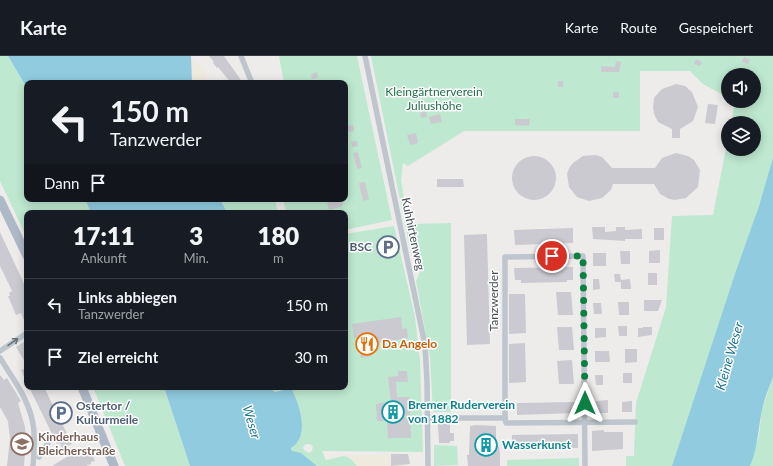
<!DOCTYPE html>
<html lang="de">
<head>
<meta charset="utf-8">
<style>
  :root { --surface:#171b24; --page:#242831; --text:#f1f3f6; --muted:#9ea1a6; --line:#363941 }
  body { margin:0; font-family:Lato,sans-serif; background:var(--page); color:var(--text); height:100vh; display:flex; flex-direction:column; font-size:15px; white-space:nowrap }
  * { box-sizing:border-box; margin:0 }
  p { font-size:13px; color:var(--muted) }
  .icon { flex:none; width:22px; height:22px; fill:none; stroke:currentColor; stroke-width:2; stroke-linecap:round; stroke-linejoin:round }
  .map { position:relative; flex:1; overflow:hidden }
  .sheet { position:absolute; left:24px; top:154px; width:324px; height:180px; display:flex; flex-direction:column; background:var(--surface); border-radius:8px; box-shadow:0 2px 10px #0003 }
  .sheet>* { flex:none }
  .banner { position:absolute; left:24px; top:24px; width:324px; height:122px; border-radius:8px; box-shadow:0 2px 10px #0003; background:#171b24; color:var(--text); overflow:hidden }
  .tools { position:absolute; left:721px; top:12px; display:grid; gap:8px }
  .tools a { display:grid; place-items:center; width:40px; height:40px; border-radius:50%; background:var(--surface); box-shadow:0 2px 10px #0003; font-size:20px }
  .pin { position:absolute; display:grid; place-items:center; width:34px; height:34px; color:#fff; margin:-17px; border:2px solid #fff; border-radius:50%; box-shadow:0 1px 4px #0007 }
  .me { position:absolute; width:44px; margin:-22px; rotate:0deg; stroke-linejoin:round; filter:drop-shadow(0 0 3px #0008) }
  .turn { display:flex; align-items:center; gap:14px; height:84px; padding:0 20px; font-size:18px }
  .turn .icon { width:52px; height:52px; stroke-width:2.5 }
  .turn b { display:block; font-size:28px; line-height:34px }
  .then { display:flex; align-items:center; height:38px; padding:0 20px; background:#0003; gap:8px; font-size:15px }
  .eta { display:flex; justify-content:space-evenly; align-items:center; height:68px; text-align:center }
  .eta b { font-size:24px; font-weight:800; line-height:28px }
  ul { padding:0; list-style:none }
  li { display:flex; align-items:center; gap:12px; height:52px; padding:0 20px; border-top:1px solid var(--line) }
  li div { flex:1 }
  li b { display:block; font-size:15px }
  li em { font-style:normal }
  header { display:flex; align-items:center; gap:24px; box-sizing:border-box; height:56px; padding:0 20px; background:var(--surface); border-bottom:1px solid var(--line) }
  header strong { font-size:19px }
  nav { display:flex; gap:22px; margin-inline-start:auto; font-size:14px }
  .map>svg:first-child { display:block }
</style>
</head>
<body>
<header>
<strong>Karte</strong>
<nav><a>Karte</a><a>Route</a><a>Gespeichert</a></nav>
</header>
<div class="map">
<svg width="773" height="410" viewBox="0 0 773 410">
  <rect width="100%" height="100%" fill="#eeeceb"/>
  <!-- green -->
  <g fill="#bee8d0" fill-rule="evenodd">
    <polygon points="0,0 8,0 27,32 27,143 85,143 91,157 27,157 27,182 0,125"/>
    <polygon points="279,0 357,0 392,164 345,174 345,157 286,157 283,143 345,143 345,27 284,27"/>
    <polygon points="371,0 773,0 773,102 769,120 672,410 626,410 626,400 634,400 636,347 666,251 672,160 713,159 728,82 728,93 754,93 754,67 731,67 735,46 733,45 754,45 754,19 728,19 728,42 703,28 690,15 640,15 640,75 464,75 408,110 403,107 401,124 412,193 410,193"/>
    <polygon points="220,143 275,143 278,157 227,157"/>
    <polygon points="451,167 451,356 433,356 430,301 416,225 420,216 414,168"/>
    <path d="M394,170L415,261L420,305L423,396L322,395L326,404C342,402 345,394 357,410H317L301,397L292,396L283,333L275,336L271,333L274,331H345V178ZM306,388H310L313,390L312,395L309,397L304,394L303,391Z"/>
    <polygon points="773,321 773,410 750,410 759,380 762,353"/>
    <polygon points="93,331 164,331 190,410 125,410"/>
    <polygon points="434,389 457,390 458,409 434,410"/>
    <polygon points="579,402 579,410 507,410 507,404"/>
  </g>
  <!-- sand -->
  <g fill="#eeeadd">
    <path d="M191,0C199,11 207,8 207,27H192Z"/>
    <polygon points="344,399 391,399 391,410 357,410 351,402"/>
  </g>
  <!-- water -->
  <g fill="#90cbe0">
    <polygon points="8,0 191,0 192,27 27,27 27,32"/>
    <path d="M773,102V321C769,332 764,343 762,354C758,373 758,392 750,410H672L735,218L759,150Z"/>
    <polygon points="85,143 220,143 227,157 91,157"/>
    <path d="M164,331H274L271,333L275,336L291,332C300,349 310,380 291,392L292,395L301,397L317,410H190Z"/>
  </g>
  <!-- building -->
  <g fill="#cacad0">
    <polygon points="209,0 224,0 243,27 231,27 218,11 217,12 213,7 214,6"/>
    <polygon points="744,1 750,4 748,8 742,6"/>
    <polygon points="696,3 702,6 700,10 694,8"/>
    <polygon points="616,5 621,6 619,16 601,16 601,10 615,11"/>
    <polygon points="317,16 318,22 312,23 311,18"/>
    <rect x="558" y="25" width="5" height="6"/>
    <polygon points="676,28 685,30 692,36 698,51 693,65 680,73 680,82 672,82 672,73 658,66 654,58 653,51 654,42 662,33"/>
    <rect x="613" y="36" width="6" height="6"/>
    <polygon points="708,48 718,49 715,68 705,67"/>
    <polygon points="426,55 427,61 421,62 420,57"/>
    <polygon points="440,58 442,66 431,68 429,61"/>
    <polygon points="515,63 530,63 529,70 515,69"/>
    <polygon points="353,69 354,75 349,76 347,70"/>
    <polygon points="416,77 418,87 410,89 407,79"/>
    <polygon points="357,85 358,90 352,91 351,86"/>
    <polygon points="358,96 362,112 357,113 353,97"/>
    <polygon points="676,97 688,100 694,104 700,114 698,131 686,142 675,144 669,143 660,138 654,128 613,128 611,134 602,142 589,145 577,141 569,131 567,118 569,112 573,107 583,100 596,99 602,101 612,112 655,112 662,102"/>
    <circle cx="534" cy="122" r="22"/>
    <polygon points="437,123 463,123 464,131 437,131"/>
    <polygon points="365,126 369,143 363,145 359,127"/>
    <polygon points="341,143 343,150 329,154 327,146"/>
    <polygon points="592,171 605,171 605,176 616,175 616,171 625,171 625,174 642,173 642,183 625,183 625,185 593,183"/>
    <polygon points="573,172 573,187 515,189 514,174"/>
    <rect x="654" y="172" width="10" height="12"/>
    <polygon points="0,176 27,234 27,271 21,257 16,259 8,240 10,240 9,237 12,235 0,210"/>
    <polygon points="487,178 490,288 467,289 464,179"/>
    <polygon points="660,194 660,207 649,207 649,195"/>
    <polygon points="620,195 630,195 630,208 621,208"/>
    <rect x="593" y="197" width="13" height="13"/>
    <polygon points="573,211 573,224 567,224 567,226 521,227 521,224 515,224 514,212"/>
    <rect x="648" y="217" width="9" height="12"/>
    <polygon points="614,218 620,218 621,224 630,223 631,233 621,233 621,226 615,226"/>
    <polygon points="593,223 599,223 600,233 593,234"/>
    <polygon points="556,236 571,236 573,259 558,259"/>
    <polygon points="509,238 525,238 526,277 509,278"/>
    <polygon points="644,244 662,244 658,255 644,255"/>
    <polygon points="618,246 629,246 629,259 619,259"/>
    <polygon points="593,247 601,247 602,258 594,258"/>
    <polygon points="401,261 402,273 407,272 408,282 370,288 372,300 361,302 358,281 354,282 352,268"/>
    <polygon points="618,270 627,270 627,280 619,280"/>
    <polygon points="557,271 572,271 574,294 559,294"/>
    <polygon points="643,271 652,271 652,279 638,281 638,272 643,272"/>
    <polygon points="595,272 606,272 606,281 595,282"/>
    <polygon points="27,284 27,309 16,291"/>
    <polygon points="525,287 526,326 509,327 509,288"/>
    <polygon points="625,293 637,293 637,306 625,307"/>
    <polygon points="595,295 609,295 610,306 595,306"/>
    <polygon points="572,304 574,328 559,328 557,305"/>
    <polygon points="27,312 27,328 21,314"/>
    <polygon points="398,315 407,315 408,326 396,326 397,341 409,341 411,382 388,382 387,365 377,365 376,348 391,345 388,321 398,320"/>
    <rect x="623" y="317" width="9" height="10"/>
    <polygon points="0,319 4,324 7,322 21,345 18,347 25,371 26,382 24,410 7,410 10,383 8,365 0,351"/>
    <polygon points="595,319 603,319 603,329 596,329"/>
    <polygon points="29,331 44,331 72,388 62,392 60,387 57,388"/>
    <polygon points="608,344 608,357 596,357 596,345"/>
    <polygon points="632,345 632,356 622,356 622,346"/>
    <polygon points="575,346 576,357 517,359 517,347"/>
    <polygon points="438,368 450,368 450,377 454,377 454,385 450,385 450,387 439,387"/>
    <polygon points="476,369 496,370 496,388 499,391 500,398 500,410 468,410 467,399 469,399 470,370"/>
    <polygon points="604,374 604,376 623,376 623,393 592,395 592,375"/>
    <polygon points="578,378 578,392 512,393 512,379"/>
    <polygon points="90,392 95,405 91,406 91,408 86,410 52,410 70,399"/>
    <polygon points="391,398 408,398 410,408 391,410"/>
  </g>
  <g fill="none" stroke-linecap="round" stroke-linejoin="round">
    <!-- street -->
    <g stroke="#bec5cc" stroke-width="5.5">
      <polyline points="241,0 252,27"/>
      <polyline points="365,0 425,289 427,325 428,410"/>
      <polyline points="0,295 27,277"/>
      <path d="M0,302C12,321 27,341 32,363C36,379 34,394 33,410"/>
      <polyline points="428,362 505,362 506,367 635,366"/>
      <polyline points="505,362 505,201 583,200 585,410"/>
      <polyline points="39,401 48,387"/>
    </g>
    <!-- primary -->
    <g stroke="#aeb9c8" stroke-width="9">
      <polyline points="0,144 27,200"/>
      <polyline points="82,331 114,410"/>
    </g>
  </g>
  <!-- one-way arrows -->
  <defs><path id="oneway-shaft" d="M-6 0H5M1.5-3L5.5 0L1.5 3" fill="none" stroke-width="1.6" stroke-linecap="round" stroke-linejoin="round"/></defs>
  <use stroke="#6a7279" href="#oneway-shaft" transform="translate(13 286) rotate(-35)"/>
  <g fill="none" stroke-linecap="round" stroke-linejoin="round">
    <!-- route -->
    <polyline stroke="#0b8043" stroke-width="7" stroke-dasharray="0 12.6" points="552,200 583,200 585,347"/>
  </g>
  <!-- icons -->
  <defs>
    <g id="parking-ring" transform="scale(1.15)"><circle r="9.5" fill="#fff" stroke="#5c6f8a" stroke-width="1.5"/><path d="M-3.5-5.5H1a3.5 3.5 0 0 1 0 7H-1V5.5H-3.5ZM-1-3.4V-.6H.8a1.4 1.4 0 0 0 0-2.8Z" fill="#5c6f8a"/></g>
    <g id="restaurant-ring" transform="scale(1.15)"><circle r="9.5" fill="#fff" stroke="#e8710a" stroke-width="1.5"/><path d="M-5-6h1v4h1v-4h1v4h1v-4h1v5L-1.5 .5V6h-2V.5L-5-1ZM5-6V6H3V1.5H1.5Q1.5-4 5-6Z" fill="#e8710a"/></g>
    <g id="building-ring" transform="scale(1.15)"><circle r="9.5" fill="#fff" stroke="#0f9aa8" stroke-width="1.5"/><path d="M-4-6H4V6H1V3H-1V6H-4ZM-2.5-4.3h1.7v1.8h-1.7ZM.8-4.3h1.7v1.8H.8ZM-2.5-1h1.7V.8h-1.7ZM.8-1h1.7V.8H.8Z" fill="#0f9aa8"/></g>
    <g id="school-ring" transform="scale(1.15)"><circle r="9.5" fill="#fff" stroke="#8d6e63" stroke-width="1.5"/><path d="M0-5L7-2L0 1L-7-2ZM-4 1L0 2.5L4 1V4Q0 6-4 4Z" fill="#8d6e63"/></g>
  </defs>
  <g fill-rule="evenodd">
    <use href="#parking-ring" x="388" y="191"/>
    <use href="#restaurant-ring" x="367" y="288"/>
    <use href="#building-ring" x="393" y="356"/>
    <use href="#parking-ring" x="61" y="357"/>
    <use href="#school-ring" x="22" y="388"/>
    <use href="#building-ring" x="486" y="389"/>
  </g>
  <g text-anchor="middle" stroke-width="3" stroke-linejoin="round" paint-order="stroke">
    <!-- park labels -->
    <g font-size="12" fill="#216e4b" stroke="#fff">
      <text x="434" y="40">Kleingärtnerverein<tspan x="434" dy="14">Juliushöhe</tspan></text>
    </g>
    <!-- street labels -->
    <g font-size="12" fill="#464e56" stroke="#fff">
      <text transform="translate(413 178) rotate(78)" y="4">Kuhhirtenweg</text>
      <text transform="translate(494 245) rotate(-90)" y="4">Tanzwerder</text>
    </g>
    <!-- service labels -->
    <g font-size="12" font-weight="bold" fill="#4e5e75" stroke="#fff" text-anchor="end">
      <text x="372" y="195">BSC</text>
      <text x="76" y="354" text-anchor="start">Ostertor /<tspan x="76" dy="14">Kulturmeile</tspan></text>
    </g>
    <!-- food labels -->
    <g font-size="12" font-weight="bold" fill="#c56008" stroke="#fff" text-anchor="start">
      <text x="382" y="292">Da Angelo</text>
    </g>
    <!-- culture labels -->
    <g font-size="12" font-weight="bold" fill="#0d838f" stroke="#fff" text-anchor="start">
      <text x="408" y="353">Bremer Ruderverein<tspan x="408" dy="14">von 1882</tspan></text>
      <text x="502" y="393">Wasserkunst</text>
    </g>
    <!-- education labels -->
    <g font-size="12" font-weight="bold" fill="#785e54" stroke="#fff" text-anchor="start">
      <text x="38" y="385">Kinderhaus<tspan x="38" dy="14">Bleicherstraße</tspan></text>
    </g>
    <!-- water labels -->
    <g font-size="13" font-style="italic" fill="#1c7493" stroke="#fff">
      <text transform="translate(729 300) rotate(-74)" y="5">Kleine Weser</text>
      <text transform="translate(252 366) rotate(74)" y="5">Weser</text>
    </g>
  </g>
</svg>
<div class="tools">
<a><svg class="icon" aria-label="sound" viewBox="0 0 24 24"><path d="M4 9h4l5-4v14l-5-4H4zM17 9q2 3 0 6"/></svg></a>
<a><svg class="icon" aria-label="layers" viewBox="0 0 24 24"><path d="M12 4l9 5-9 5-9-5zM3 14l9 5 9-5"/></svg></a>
</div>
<div class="pin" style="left:552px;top:200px;background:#d93025"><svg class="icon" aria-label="arrive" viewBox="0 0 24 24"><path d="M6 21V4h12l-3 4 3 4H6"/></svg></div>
<svg class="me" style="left:585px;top:347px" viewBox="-20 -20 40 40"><path d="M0-17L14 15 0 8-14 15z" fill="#0b8043" stroke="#fff" stroke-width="4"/></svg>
<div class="banner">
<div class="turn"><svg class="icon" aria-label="left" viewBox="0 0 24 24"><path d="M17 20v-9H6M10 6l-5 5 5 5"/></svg><div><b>150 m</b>Tanzwerder</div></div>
<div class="then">Dann<svg class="icon" aria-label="arrive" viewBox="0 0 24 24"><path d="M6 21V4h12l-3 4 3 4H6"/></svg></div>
</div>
<section class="sheet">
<div class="eta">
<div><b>17:11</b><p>Ankunft</p></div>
<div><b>3</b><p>Min.</p></div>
<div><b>180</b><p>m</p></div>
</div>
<ul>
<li><svg class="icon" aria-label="left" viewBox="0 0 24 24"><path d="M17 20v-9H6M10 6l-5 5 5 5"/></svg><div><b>Links abbiegen</b><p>Tanzwerder</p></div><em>150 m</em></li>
<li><svg class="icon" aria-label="arrive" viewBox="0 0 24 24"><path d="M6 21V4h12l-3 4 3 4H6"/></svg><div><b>Ziel erreicht</b></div><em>30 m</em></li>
</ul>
</section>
</div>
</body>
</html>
